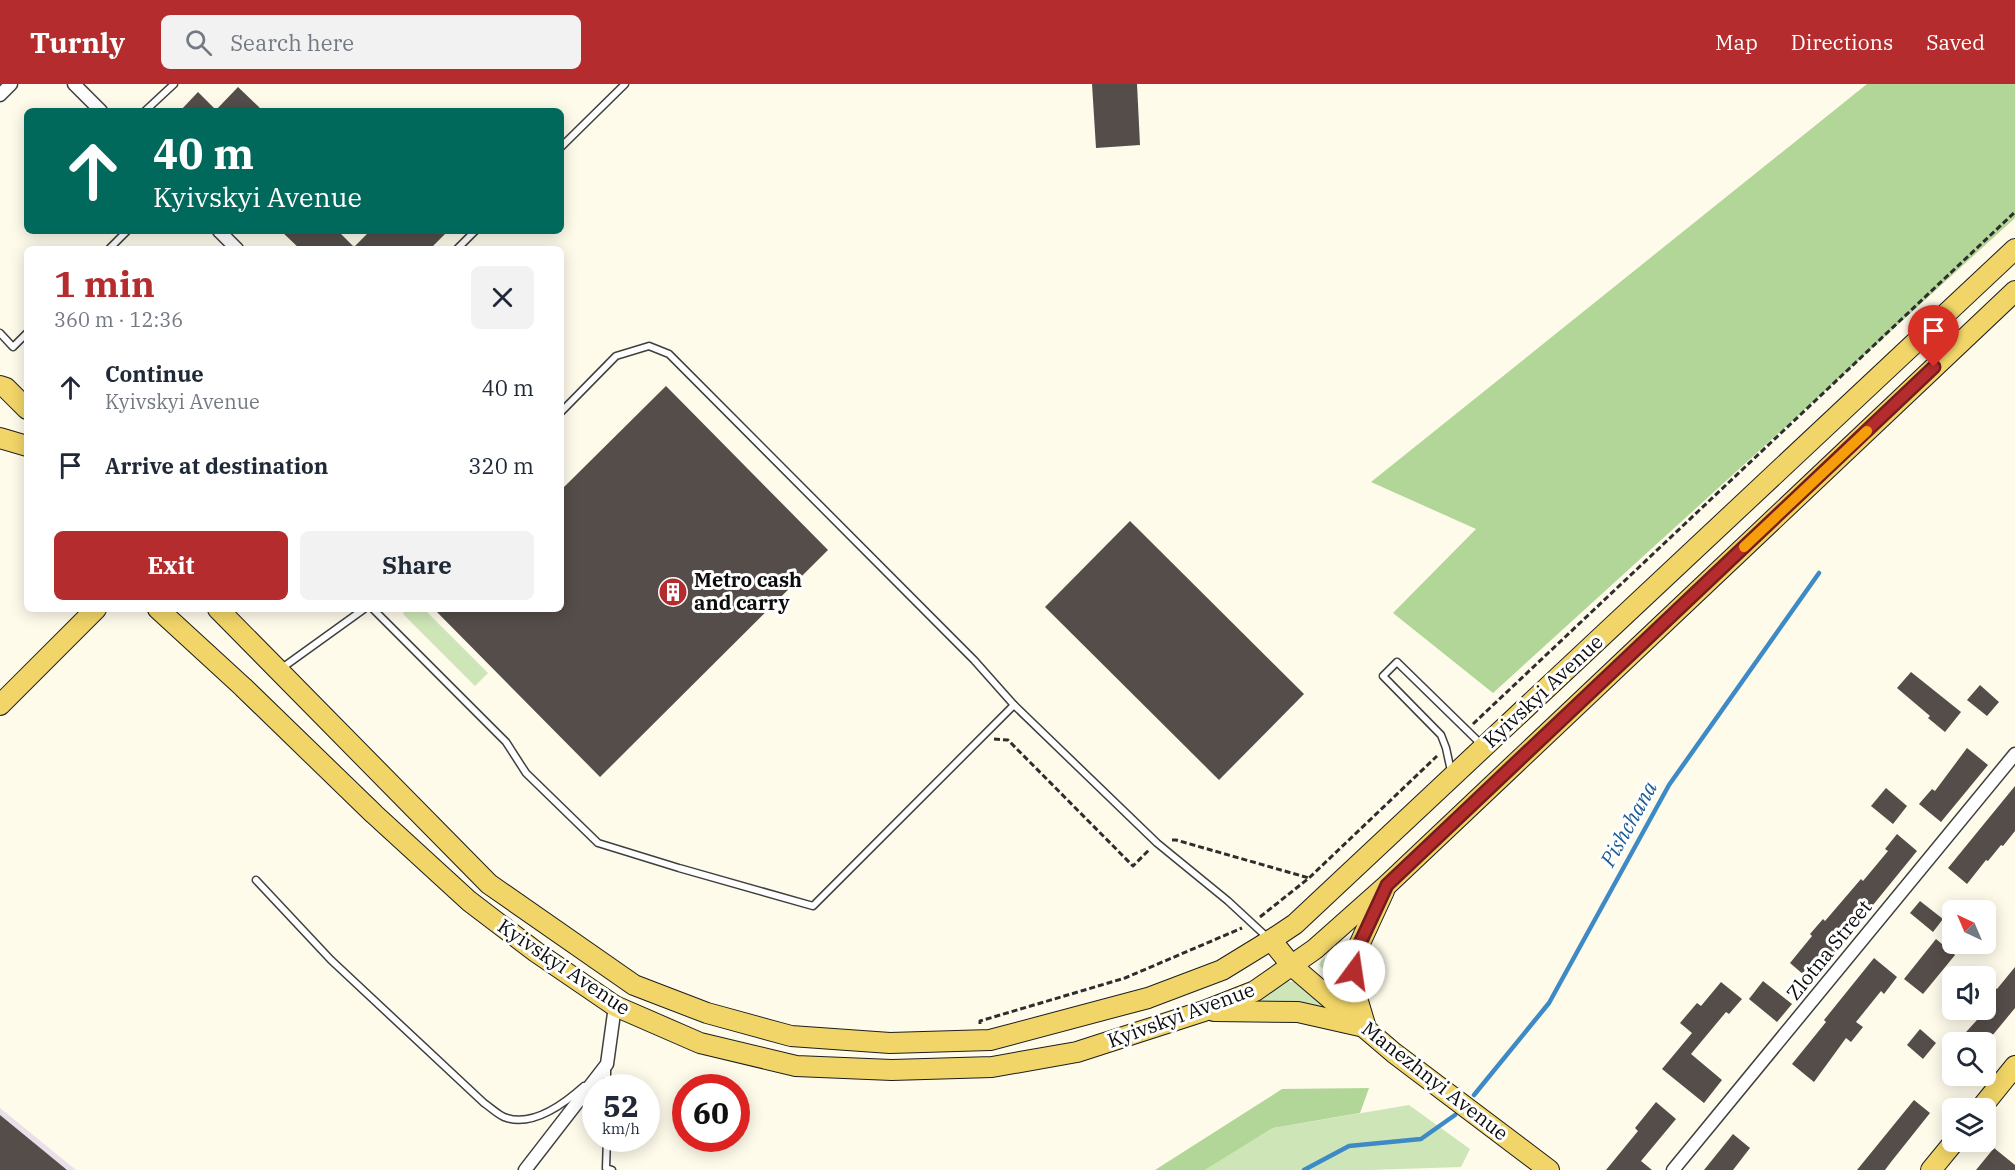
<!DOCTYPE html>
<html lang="en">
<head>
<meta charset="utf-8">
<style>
  :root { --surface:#fff; --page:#f2f2f3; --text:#1f2937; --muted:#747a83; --accent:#b42c2d }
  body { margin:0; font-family:"IBM Plex Serif",serif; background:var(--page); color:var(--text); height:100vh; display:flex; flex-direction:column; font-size:22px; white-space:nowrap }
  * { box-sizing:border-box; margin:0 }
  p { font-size:20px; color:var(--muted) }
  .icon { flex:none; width:33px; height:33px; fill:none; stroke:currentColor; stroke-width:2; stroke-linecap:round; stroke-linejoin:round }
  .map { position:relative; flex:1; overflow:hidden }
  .side { position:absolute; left:24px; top:162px; width:540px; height:366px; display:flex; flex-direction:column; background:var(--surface); border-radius:9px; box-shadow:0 3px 15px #0003 }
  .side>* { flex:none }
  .banner { position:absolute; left:24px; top:24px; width:540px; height:126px; border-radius:9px; box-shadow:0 3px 15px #0003; background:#00695c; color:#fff; overflow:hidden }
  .needle { width:39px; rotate:316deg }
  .fabs { position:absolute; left:1942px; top:816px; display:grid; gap:12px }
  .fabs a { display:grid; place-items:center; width:54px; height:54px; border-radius:9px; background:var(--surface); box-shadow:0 3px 15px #0003; font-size:30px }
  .speed { position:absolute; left:582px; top:990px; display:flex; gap:12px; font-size:30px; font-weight:700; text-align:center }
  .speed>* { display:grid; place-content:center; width:78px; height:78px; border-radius:50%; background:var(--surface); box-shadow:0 3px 15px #0003; line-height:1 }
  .speed small { font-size:15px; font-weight:400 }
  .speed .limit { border:9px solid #d22; background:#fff; color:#111 }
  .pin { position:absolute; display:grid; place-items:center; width:51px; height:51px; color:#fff; margin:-62px -26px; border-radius:50% 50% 50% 0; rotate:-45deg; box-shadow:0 0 6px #0007 }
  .pin .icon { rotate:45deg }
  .me { position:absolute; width:66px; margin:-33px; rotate:14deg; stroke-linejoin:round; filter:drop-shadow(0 0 4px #0008) }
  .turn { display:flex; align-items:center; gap:21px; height:126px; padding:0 30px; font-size:27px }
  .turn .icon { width:78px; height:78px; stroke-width:2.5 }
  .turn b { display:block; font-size:42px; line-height:51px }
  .round { display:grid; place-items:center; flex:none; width:63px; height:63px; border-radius:9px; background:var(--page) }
  .headline { display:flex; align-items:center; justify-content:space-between; height:102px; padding:0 30px }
  h1 { font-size:36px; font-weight:700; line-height:45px; color:var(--accent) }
  .cta { display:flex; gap:12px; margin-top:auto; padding:12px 30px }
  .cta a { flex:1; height:69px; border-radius:9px; background:var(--accent); color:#fff; font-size:24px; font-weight:700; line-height:69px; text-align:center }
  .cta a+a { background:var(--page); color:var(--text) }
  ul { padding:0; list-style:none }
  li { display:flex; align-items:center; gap:18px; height:78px; padding:0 30px }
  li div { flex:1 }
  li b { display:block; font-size:22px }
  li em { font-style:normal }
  header { display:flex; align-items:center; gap:36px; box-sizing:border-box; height:84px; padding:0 30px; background:var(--accent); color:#fff }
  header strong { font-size:28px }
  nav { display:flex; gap:33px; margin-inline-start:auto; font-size:21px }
  .search { width:420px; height:54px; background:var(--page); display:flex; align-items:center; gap:15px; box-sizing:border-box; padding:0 21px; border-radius:9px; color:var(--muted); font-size:22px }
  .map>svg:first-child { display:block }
</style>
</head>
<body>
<header>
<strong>Turnly</strong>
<div class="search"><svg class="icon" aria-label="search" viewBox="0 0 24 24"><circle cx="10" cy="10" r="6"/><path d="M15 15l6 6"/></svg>Search here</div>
<nav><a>Map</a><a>Directions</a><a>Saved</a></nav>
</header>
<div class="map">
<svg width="2015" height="1086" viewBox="0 0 2015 1086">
  <rect width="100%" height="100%" fill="#fefbeb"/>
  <!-- industrial -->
  <polygon fill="#eae0ea" points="0,1024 76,1086 0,1086"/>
  <!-- green -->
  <g fill="#cee6b7">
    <polygon points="402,525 426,525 425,526 488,589 475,602 404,531"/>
    <polygon points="1348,855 1347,908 1319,881 1321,877"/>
    <polygon points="1288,897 1294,898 1328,925 1254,919"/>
    <polygon points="1409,1021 1470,1065 1461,1083 1369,1086 1205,1086 1273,1044"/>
  </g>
  <!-- forest -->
  <g fill="#b1d697">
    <polygon points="1867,0 2015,0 2015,134 1493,609 1393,529 1476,445 1371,398"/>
    <polygon points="1369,1004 1360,1029 1273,1044 1205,1086 1155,1086 1282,1005"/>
  </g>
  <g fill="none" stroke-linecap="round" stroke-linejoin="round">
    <!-- stream -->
    <g stroke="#3e8ac6" stroke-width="4.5">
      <polyline points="1474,1011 1549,919 1669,701 1819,489"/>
      <polyline points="1304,1086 1349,1062 1421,1055 1455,1031"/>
    </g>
  </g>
  <!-- building -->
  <g fill="#544d49">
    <polygon points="1092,0 1137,0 1140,61 1096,64"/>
    <polygon points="238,3 263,27 180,27 198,8 216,26"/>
    <polygon points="281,147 338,147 354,163 370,147 448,147 430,165 300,165"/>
    <polygon points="666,302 828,466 600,693 434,525 561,525 561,406"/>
    <polygon points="1130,437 1304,610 1219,696 1045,523"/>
    <polygon points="1911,588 1961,628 1945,648 1928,634 1930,632 1897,604"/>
    <polygon points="1980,601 1999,618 1987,632 1967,616"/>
    <polygon points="1967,664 1988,681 1941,738 1919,720 1932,705 1935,707"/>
    <polygon points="2015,702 2015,747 2003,762 2001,761 1988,777 1986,776 1967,800 1948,784"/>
    <polygon points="1886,704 1907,722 1893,740 1871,722"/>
    <polygon points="1897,750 1917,767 1811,897 1790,879 1812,852 1810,850 1823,835 1825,837 1861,795 1863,797 1888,767 1885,765"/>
    <polygon points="1920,817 1943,835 1933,848 1910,829"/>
    <polygon points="1936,855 1955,871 1923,910 1904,895"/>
    <polygon points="1874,874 1897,893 1884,910 1881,907 1856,938 1863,943 1851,958 1846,954 1814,998 1792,980 1826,938 1824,936"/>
    <polygon points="2015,883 2015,924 1987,958 1957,958 1986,926 1986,913 1994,903 1997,905"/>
    <polygon points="1763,897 1792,920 1777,938 1749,915"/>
    <polygon points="1721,898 1742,915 1729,930 1726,928 1691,970 1722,996 1704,1019 1662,985 1692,949 1680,939 1697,919 1701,922"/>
    <polygon points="1920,945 1936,959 1923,975 1907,961"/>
    <polygon points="1914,1016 1930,1029 1891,1078 1885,1086 1857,1086"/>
    <polygon points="1656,1018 1676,1035 1641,1077 1652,1086 1606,1086 1638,1047 1635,1044"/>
    <polygon points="0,1031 67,1086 0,1086"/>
    <polygon points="1733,1050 1750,1064 1733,1086 1704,1086"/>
    <polygon points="1994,1064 2015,1081 2015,1086 1976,1086"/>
  </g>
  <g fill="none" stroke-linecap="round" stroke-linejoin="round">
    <!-- lane casing -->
    <g stroke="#3f3f3f" stroke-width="9">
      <g id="lane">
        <polyline points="145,27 174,0"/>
        <polyline points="561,63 625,0"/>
        <polyline points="109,165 127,147"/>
        <polyline points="457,165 475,147"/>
        <polyline points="0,249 13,263 27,249"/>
        <polyline points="561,328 616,272 649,262 669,270 974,576 1014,621"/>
        <polyline points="373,525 506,658 526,689 598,759 679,784 813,822 1014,621 1157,759 1228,817 1268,854"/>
        <polyline points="282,584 364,525"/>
        <polyline points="1451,687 1446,664 1441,651 1383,592 1397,578 1481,660"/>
        <path d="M256,796L331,876L484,1019C490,1023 497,1030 504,1033C532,1044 564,1020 584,1002"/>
        <polyline points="607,1004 607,981"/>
        <polyline points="607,1054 606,1084 612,1086"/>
      </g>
    </g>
    <!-- street casing -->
    <g stroke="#3f3f3f" stroke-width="15">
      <g id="street">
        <polyline points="74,0 101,27"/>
        <polyline points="0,11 11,0"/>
        <polyline points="219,147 237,165"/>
        <polyline points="525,1086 607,980 615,922"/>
        <polyline points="1673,1086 2015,670"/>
      </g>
    </g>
    <!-- primary casing -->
    <g stroke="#1d1d1d" stroke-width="22">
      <g id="primary">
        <polyline points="0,302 6,304 27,325"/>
        <polyline points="0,354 27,362"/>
        <polyline points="158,525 243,603 374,730 469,817 536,868 615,922 700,959 796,982 892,986 992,983 1077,968 1204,927 1255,907 1315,865 1387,801 2015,207"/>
        <polyline points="218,525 489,800 634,901 707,929 791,952 890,959 990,956 1148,914 1222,886 1271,856 1295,840 2015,165"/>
        <polyline points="0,621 96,525"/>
        <polyline points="1271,856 1292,882 1394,969 1549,1086"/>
        <polyline points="1214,927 1298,928 1360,942"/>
        <polyline points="1366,944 1357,914 1354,872 1384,807"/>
        <polyline points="1981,1024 2015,982"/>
        <polyline points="1931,1086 1954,1058"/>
      </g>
    </g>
    <!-- path -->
    <g stroke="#2e2e2e" stroke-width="3" stroke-dasharray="6 3" stroke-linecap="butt">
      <polyline points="1473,640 2015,128"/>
      <polyline points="994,655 1008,656 1133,782 1150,765"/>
      <polyline points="1172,756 1176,756 1309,794"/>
      <polyline points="1260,833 1309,794 1437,672"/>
      <polyline points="980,940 980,937 1125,894 1242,844"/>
    </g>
    <!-- lane -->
    <use href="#lane" stroke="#fff" stroke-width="6"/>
    <!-- street -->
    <use href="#street" stroke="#fff" stroke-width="12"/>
    <!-- primary -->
    <use href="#primary" stroke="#f1d568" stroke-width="20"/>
  </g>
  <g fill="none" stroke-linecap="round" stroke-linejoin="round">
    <!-- route casing -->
    <g stroke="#751d1d" stroke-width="15">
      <polyline id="route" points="1354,887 1354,872 1387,801 1934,283"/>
    </g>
    <!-- route -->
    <use href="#route" stroke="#b42c2d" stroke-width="10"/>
    <!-- slow -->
    <polyline stroke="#f59e0b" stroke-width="10" points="1744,463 1867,347"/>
  </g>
  <!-- icons -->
  <defs>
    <g id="building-disc" transform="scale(1.5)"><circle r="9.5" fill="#b42c2d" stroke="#fff"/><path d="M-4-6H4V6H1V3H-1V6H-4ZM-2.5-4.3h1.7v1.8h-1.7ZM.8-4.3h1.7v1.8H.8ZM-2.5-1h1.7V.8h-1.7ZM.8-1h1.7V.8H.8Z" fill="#fff"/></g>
  </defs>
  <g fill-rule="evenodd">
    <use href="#building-disc" x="673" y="508"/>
  </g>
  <g text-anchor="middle" stroke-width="6" stroke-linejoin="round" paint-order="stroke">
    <!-- poi labels -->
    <g font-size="20" font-weight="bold" fill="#0c0c0c" stroke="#fff" text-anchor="start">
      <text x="694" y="503">Metro cash<tspan x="694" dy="23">and carry</tspan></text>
    </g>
    <!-- street labels -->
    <g font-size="20" fill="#0c0c0c" stroke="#fff">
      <text transform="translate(1543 607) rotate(-43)" y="7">Kyivskyi Avenue</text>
      <text transform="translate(1829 866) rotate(-51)" y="7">Zlotna Street</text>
      <text transform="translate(564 883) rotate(34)" y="7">Kyivskyi Avenue</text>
      <text transform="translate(1181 931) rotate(-20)" y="7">Kyivskyi Avenue</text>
      <text transform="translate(1435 997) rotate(38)" y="7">Manezhnyi Avenue</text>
    </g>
    <!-- water labels -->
    <g font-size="21" font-style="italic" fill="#1c5c96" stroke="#fff">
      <text transform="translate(1629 740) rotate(-61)" y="7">Pishchana</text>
    </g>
  </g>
</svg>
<div class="fabs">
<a><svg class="needle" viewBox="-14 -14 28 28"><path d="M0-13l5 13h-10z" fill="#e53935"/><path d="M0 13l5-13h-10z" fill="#747a83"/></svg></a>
<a><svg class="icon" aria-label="sound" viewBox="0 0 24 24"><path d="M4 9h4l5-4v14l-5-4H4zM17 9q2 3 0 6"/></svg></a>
<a><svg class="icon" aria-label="search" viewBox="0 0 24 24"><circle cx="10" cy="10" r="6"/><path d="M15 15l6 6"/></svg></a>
<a><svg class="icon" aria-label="layers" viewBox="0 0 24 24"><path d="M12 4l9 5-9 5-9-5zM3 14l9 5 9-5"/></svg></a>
</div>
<div class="speed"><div>52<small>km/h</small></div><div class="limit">60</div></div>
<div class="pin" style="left:1934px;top:283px;background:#d93025"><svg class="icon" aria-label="arrive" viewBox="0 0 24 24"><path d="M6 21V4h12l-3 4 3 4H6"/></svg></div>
<svg class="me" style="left:1354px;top:887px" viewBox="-20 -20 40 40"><circle r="19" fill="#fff"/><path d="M0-13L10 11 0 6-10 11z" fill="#b42c2d"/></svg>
<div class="banner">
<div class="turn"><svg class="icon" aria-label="ahead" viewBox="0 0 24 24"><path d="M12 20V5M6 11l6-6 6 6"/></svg><div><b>40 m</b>Kyivskyi Avenue</div></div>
</div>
<section class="side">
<div class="headline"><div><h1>1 min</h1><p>360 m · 12:36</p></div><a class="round"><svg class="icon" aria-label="close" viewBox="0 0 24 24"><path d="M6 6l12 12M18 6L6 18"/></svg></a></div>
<ul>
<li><svg class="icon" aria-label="ahead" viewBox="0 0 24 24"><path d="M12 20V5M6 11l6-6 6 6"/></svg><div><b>Continue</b><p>Kyivskyi Avenue</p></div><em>40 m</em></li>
<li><svg class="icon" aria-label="arrive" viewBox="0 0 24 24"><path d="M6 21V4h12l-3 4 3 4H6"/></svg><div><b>Arrive at destination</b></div><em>320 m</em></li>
</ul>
<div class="cta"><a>Exit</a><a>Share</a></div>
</section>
</div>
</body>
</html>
